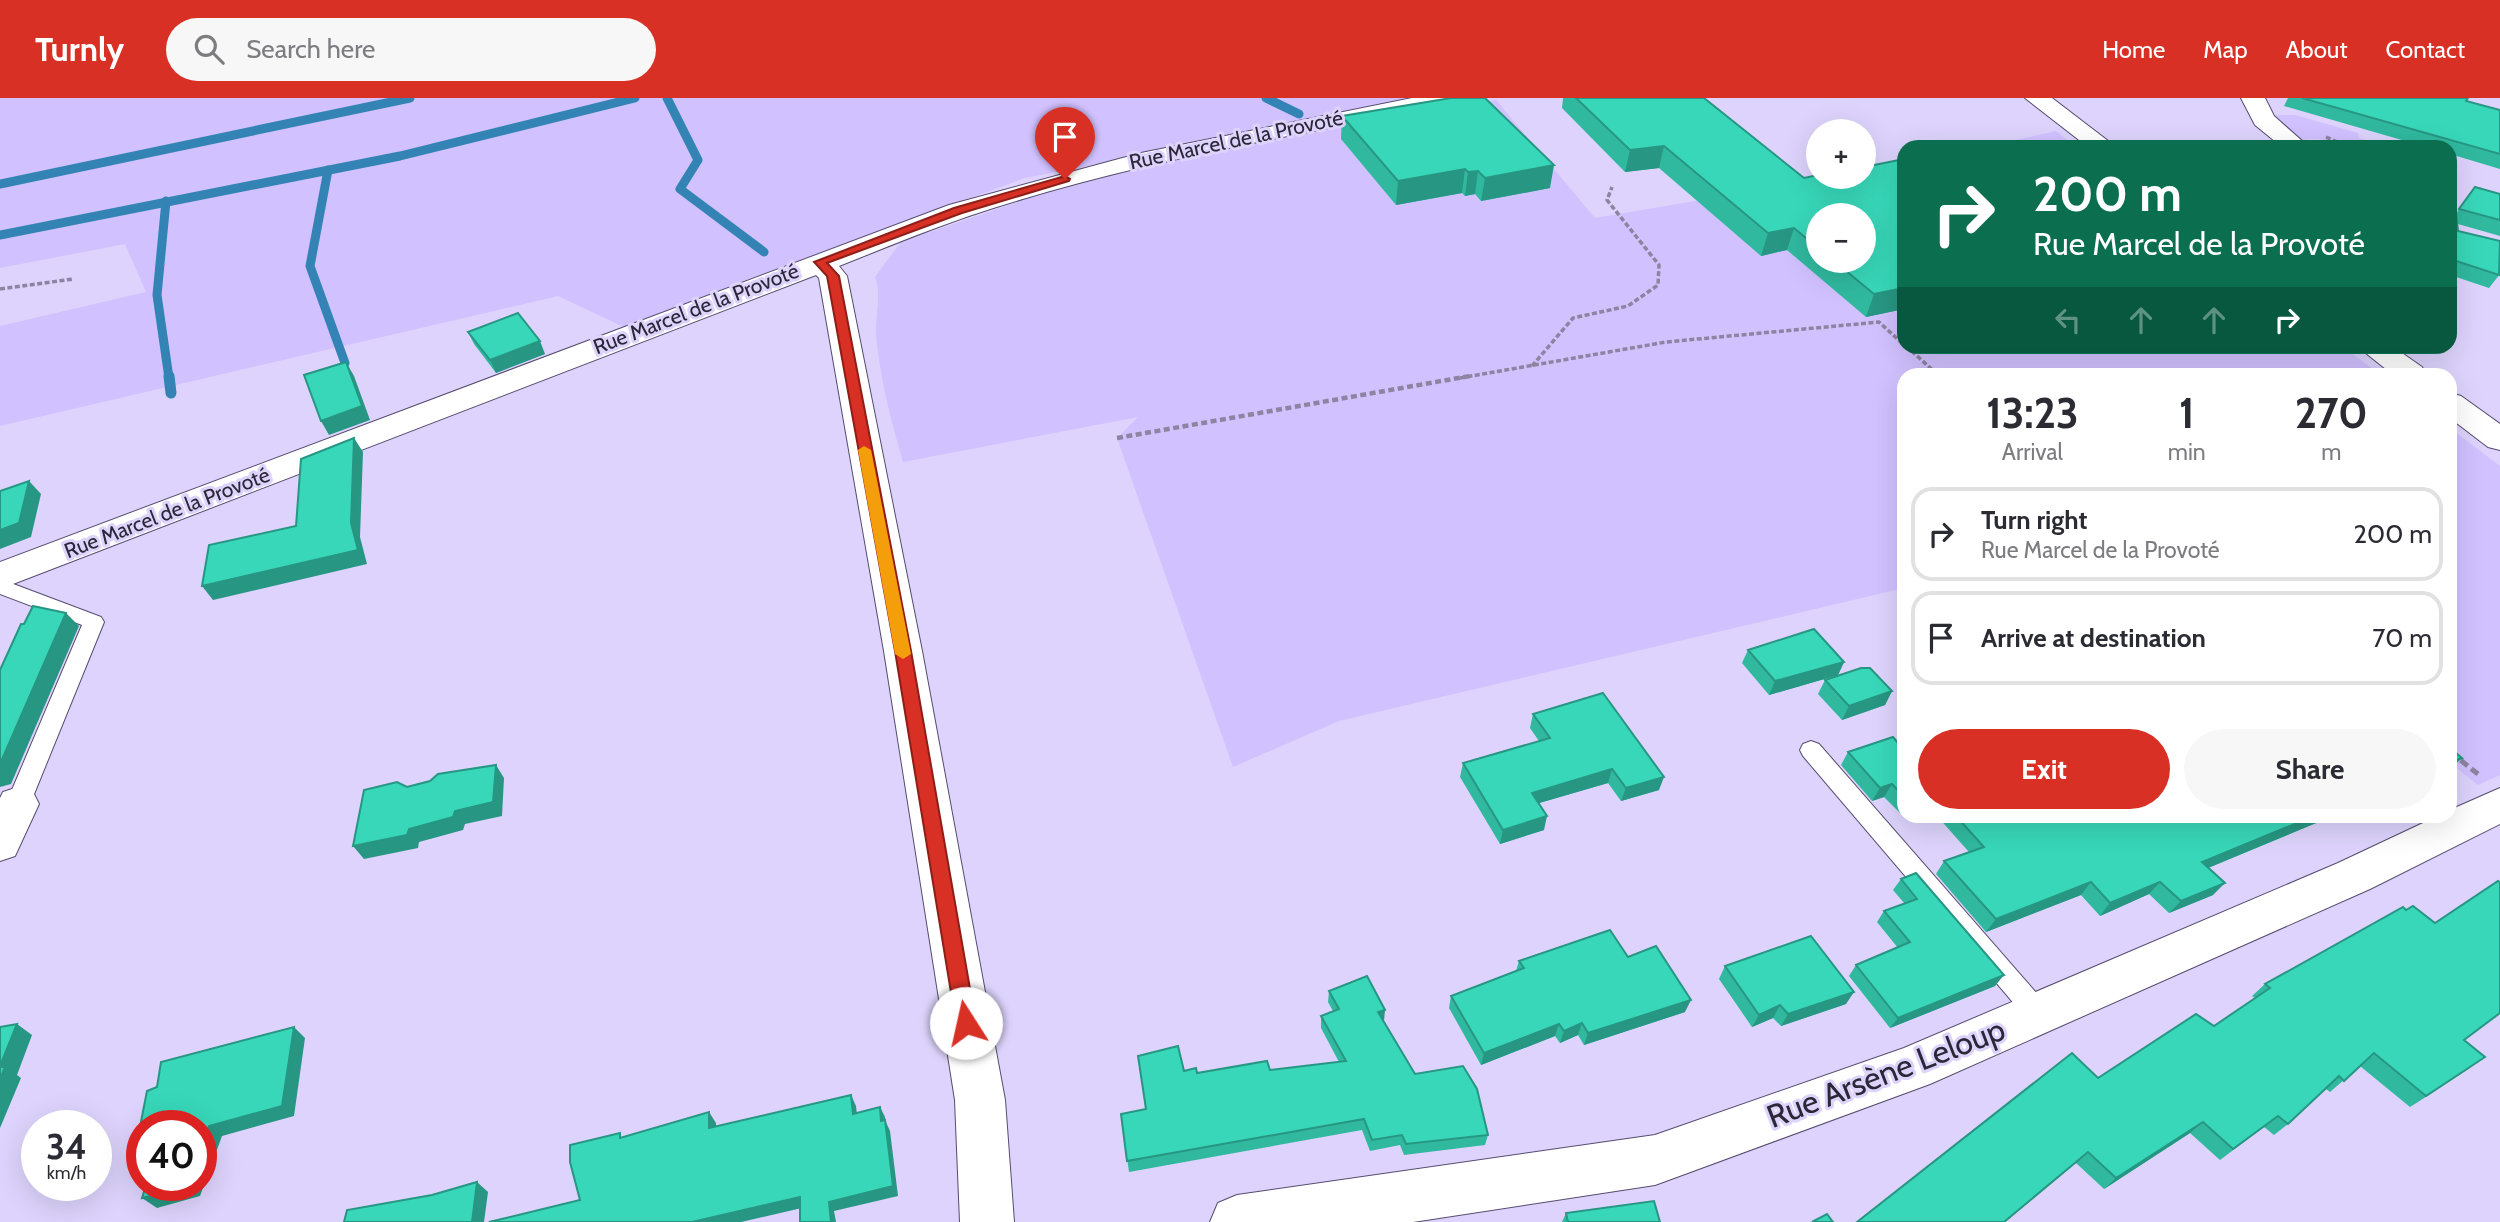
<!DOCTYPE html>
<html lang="en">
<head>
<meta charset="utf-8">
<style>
  :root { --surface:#fff; --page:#f7f7f7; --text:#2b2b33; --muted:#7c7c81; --line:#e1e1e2; --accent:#d93025 }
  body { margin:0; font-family:Cabin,sans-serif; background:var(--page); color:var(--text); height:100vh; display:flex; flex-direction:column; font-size:26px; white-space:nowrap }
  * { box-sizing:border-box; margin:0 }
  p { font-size:23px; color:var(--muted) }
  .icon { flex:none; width:38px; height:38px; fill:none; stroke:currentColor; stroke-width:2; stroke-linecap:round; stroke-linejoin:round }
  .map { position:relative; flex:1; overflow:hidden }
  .details { position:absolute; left:1897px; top:270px; width:560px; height:455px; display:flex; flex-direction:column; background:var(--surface); border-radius:21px; box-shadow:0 7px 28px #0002 }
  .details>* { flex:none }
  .top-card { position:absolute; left:1897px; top:42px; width:560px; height:214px; border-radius:21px; box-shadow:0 7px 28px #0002; background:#0b6e4f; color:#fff; overflow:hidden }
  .fabs { position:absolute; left:1806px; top:21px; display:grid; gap:14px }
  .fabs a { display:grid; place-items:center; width:70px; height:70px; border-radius:50%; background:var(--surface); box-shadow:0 7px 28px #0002; font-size:35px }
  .speed { position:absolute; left:21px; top:1012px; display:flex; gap:14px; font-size:35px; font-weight:700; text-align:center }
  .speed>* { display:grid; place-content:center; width:91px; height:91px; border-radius:50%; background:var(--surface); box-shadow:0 7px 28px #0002; line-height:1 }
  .speed small { font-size:18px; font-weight:400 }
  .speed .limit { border:10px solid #d22; background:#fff; color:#111 }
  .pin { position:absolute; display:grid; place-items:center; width:60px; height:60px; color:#fff; margin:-72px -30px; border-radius:50% 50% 50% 0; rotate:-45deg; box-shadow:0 0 7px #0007 }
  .pin .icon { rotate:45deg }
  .me { position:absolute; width:77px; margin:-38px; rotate:350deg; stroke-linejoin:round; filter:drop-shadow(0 0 5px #0008) }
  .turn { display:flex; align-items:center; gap:24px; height:147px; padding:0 21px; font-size:32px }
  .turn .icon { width:91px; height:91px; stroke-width:2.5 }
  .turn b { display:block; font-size:49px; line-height:60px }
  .lanes { display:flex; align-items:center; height:66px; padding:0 21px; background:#0003; justify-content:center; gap:35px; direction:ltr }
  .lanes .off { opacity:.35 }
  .eta { display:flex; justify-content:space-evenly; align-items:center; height:119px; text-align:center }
  .eta b { font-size:42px; font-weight:700; line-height:49px }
  .primary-button { display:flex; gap:14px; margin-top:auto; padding:14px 21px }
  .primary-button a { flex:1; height:80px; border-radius:42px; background:var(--accent); color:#fff; font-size:28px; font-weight:700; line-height:80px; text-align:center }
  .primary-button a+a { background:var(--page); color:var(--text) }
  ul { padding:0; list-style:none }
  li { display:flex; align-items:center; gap:21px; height:94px; margin:0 14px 10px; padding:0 7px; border:4px solid var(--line); border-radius:21px }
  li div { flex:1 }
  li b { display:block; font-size:26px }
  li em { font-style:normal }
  header { display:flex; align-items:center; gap:42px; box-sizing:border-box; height:98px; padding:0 35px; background:var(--accent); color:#fff }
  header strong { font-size:33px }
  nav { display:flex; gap:38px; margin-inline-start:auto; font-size:24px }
  .search { width:490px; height:63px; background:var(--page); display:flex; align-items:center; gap:18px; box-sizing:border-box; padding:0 24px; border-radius:38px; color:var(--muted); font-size:26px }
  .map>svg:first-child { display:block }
</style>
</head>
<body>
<header>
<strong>Turnly</strong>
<div class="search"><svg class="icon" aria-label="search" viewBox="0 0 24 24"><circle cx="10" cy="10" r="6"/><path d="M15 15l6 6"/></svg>Search here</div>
<nav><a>Home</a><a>Map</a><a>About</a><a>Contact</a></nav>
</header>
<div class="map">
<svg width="2500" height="1124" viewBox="0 0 2500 1124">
  <rect width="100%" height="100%" fill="#ddd3fc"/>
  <!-- green -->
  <g fill="#d1c1ff" fill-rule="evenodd">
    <polygon points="0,0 1437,0 1025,80 624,229 558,198 0,328 0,228 146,194 125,146 0,170"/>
    <path d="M1496,2L1595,120L1835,79H1864L1904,66V248L2343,249L2380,276H1904V490L1339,623L1233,669L1117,340L1138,319L903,364C891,322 880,281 876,237C875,219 882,195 875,179L901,144L1033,99L1131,72L1236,48ZM1818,117H1864V163H1818Z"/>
    <polygon points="2276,17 2295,17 2358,35 2359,40 2390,49 2331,49 2320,41 2301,42 2280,28"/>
    <polygon points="2056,33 2077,49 1986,49"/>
    <polygon points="2450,330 2500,368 2500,677 2478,687 2450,665"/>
  </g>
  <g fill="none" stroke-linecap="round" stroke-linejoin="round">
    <!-- stream-far1 -->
    <g stroke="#3384b4" stroke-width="9">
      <polyline points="667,0 698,62 680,91 764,154"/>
      <polyline points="1266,0 1299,16"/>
      <polyline points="328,72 310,168 345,265"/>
      <polyline points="0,86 410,0"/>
      <polyline points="166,103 157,197 169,280"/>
      <polyline points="0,137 400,58 635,0"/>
    </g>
    <!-- stream -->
    <polyline stroke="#3384b4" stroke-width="11" points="169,278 171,295"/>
    <!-- lane casing -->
    <g stroke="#564c6f" stroke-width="2">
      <g id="lane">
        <polygon points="0,481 101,519 104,524 30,706 26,713 18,715 10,713 6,706 82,527 0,496"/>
        <polygon points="1811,643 1819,646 2046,906 2050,914 2046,922 2037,926 2028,922 1803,658 1800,652 1803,646"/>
      </g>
    </g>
    <!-- street casing -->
    <g stroke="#564c6f" stroke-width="2">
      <g id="street">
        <polygon points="2241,0 2265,0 2274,18 2309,49 2282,49 2255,27"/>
        <polygon points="18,689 33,694 39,706 15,758 0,763 0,700 3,694"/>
        <polygon points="2500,690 2500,726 2370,791 1930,986 1655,1087 1413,1124 1210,1124 1218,1105 1237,1097 1655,1037 1904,950 2338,765 2438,718 2450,718 2450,712"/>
      </g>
    </g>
    <!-- secondary casing -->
    <g stroke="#564c6f" stroke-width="2">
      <g id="secondary">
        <path d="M1412,0H1464L1460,5L1452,7C1290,37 1125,66 969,118C925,133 882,151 839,168L847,178L922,553L1005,1002L1014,1124H960L955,1002L884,553L819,180L816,177L0,491V464L949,107L1141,55Z"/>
        <polygon points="2025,0 2052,0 2116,49 2088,49"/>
        <polygon points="2357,248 2392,248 2422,269 2426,276 2392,276"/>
        <polygon points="2450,295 2461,298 2500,326 2500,352 2488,349 2450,320"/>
      </g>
    </g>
    <!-- path-far2 -->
    <g stroke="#8c84a1" stroke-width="3.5" stroke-dasharray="5 2.5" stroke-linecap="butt">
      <polyline points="2326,39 2348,49"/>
      <polyline points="0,191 73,181"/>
      <polyline points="1906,248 1937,276"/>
      <polyline points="1532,268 1573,220 1628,208 1658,187 1659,167 1607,102 1612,89"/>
      <polyline points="1460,280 1666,244 1879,224 1904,247"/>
    </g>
    <!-- path-far1 -->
    <polyline stroke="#8c84a1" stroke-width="4.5" stroke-dasharray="6 3.5" stroke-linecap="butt" points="1117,340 1470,278"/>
    <!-- path -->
    <polyline stroke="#8c84a1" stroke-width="5" stroke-dasharray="9 4.5" stroke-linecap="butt" points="2450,654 2478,676"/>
    <!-- lane -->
    <use href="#lane" fill="#fff" fill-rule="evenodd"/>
    <!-- street -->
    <use href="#street" fill="#fff" fill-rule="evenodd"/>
    <!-- secondary -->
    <use href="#secondary" fill="#fff" fill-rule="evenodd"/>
  </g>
  <!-- wall -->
  <g fill="#30b99f" fill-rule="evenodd">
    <path d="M1563,0H1704L1804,80L1818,77V79H1864V69L1904,61V211L1866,219L1787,152L1761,158L1659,70L1625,74L1562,10ZM1818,117H1864V163H1818Z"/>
    <polygon points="2288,0 2468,0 2466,3 2500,12 2500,71 2450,56 2450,49 2426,49 2284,8"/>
    <polygon points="1342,18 1550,90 1481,103 1475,96 1465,98 1462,95 1396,107 1341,41"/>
    <polygon points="2475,89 2500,96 2500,138 2458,126 2458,133 2500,176 2489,190 2450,177 2450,124"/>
    <polygon points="468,234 545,256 496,275 474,246"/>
    <polygon points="1748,552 1844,564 1838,577 1769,597 1742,565"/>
    <polygon points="1825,582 1892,593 1885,607 1842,622 1818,596"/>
    <polygon points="1533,616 1659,692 1621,703 1608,685 1539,705 1544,732 1500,746 1460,679 1463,665 1539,643 1530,630"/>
    <polygon points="1904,652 1904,715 1901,716 1884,699 1872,703 1841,667 1848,654"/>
    <polygon points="1937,718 2333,718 2208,770 2213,797 2169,815 2149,796 2100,818 2081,797 1986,834 1936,776 1944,763 1969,754"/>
    <polygon points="1901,781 1995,888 1890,930 1849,878 1856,867 1898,850 1877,824 1884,813 1905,806 1893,792"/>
    <polygon points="1628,859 1685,914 1584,947 1578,937 1560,945 1555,938 1481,967 1449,910 1451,898 1516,873 1519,863"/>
    <polygon points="1725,868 1846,906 1781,928 1773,920 1752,929 1719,881"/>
    <polygon points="2265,886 2464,942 2468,971 2410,1009 2360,968 2330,994 2326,991 2288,1026 2274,1037 2264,1029 2220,1062 2190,1035 2104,1091 2076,1065 2005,1124 1857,1124 2098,980 2214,928 2255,900 2252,898"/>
    <polygon points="1329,893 1384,923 1415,976 1488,1037 1485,1047 1404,1057 1400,1047 1370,1053 1362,1032 1129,1074 1121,1016 1146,1011 1184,973 1197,975 1270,972 1339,964 1321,930 1321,918 1333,913 1328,904"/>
    <polygon points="1566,1115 1660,1124 1562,1124"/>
  </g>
  <!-- shaded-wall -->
  <g fill="#279682">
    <polygon points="1664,48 1659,70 1625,74 1630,52"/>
    <polygon points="1554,67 1550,90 1481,103 1485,80"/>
    <polygon points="1465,71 1462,95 1396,107 1398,83"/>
    <polygon points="1478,73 1475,96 1465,98 1468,74"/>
    <polygon points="1794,130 1787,152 1761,158 1768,135"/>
    <polygon points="1904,190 1904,211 1866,219 1874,196"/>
    <polygon points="540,243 545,256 496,275 490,262"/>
    <polygon points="346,264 354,278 370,322 329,337 321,323"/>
    <polygon points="354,340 363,354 360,439 367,466 213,502 202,488 351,425"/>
    <polygon points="29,383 41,396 31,439 0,451 0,432"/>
    <polygon points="66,515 79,528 11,686 0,689 0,666"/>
    <polygon points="1844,564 1838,577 1769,597 1775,583"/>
    <polygon points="1892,593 1885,607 1842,622 1849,608"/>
    <polygon points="2462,660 2450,671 2450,664"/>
    <polygon points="496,667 504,680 502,718 465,726 463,732 419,744 418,750 364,761 353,748 409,731"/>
    <polygon points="1612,671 1608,685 1529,708 1532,695"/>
    <polygon points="1664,679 1659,692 1621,703 1626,690"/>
    <polygon points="1892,686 1884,699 1872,703 1880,690"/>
    <polygon points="1547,718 1544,732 1500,746 1503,732"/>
    <polygon points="2314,718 2333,718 2191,777 2202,764"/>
    <polygon points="2091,784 2081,797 1986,834 1996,821"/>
    <polygon points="2160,784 2149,796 2100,818 2110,805"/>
    <polygon points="2225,785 2213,797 2169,815 2181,803"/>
    <polygon points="2004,877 1995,888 1890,930 1898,920"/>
    <polygon points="1854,894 1846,906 1781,928 1788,916"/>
    <polygon points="1691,902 1685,914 1584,947 1588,935"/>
    <polygon points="1780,907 1773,920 1752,929 1759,917"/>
    <polygon points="1385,912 1384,923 1378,914"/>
    <polygon points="1582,925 1578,937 1560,945 1564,933"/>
    <polygon points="17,926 32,937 17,977 21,980 0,1030 0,968"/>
    <polygon points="1559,926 1555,938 1481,967 1484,955"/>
    <polygon points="294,929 305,940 294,1018 222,1038 200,1098 157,1110 142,1100 187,1087 201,1087 201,1049 209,1028"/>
    <polygon points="2485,959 2468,971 2410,1009 2426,998"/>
    <polygon points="851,997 856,1008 858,1026 853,1016"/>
    <polygon points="880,1009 885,1019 886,1034 881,1023"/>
    <polygon points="709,1014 716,1025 716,1041 709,1030"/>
    <polygon points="885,1022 890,1033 898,1098 834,1113 836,1124 831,1124 829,1104"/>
    <polygon points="2203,1024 2190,1035 2104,1091 2116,1080"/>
    <polygon points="2088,1054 2005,1124 2004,1124"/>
    <polygon points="477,1084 488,1094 484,1124 472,1124"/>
    <polygon points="800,1099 806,1109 741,1124 692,1124"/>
  </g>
  <!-- building -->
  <g fill="#38d7b9" stroke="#279682" stroke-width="2">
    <polygon points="1451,0 1485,0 1554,67 1485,80 1478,73 1468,74 1465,71 1398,83 1342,18"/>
    <polygon points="1576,0 1704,0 1804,80 1818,77 1818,79 1864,79 1864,69 1904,61 1904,190 1874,196 1834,163 1864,163 1864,117 1818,117 1818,150 1794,130 1768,135 1664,48 1630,52"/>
    <polygon points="2302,0 2468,0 2466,3 2500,12 2500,56"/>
    <polygon points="2475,89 2500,96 2500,122 2459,111"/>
    <polygon points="2456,115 2458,133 2500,143 2499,177 2450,161 2450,124"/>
    <polygon points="518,215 540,243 490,262 468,234"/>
    <polygon points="346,264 362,308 321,323 304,277"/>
    <polygon points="354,340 351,425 358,452 202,488 209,447 296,428 301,361"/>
    <polygon points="29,383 19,425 0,432 0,393"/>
    <polygon points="33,508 66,515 0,666 0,572 21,526 24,526"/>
    <polygon points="1814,531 1844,564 1775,583 1748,552"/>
    <polygon points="1861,570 1870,570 1892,593 1849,608 1825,582"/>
    <polygon points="1603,595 1664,679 1626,690 1612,671 1532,695 1547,718 1503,732 1463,665 1550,640 1533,616"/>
    <polygon points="1893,639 1904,652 1904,699 1892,686 1880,690 1848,654"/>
    <polygon points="2450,650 2462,660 2450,664"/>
    <polygon points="496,667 493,704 455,713 453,719 409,731 407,737 353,748 364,692 397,684 407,689 430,683 438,676"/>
    <polygon points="1956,718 2314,718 2202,764 2225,785 2181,803 2160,784 2110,805 2091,784 1996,821 1944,763 1984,749"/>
    <polygon points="1916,775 2004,877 1898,920 1856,867 1910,844 1884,813 1917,801 1901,781"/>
    <polygon points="2498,783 2500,784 2500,915 2464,942 2485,959 2426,998 2374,955 2344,983 2339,978 2288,1026 2278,1018 2233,1051 2203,1024 2116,1080 2088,1054 2004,1124 1857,1124 2072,955 2098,980 2196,916 2214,928 2270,890 2265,886 2403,809 2406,812 2413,808 2435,825"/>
    <polygon points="1610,832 1628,859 1656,848 1691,902 1588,935 1582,925 1564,933 1559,926 1484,955 1451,898 1524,870 1519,863"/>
    <polygon points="1811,838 1854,894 1788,916 1780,907 1759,917 1725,868"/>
    <polygon points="1367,878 1385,912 1378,914 1415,976 1463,968 1477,991 1488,1037 1406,1046 1402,1037 1372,1042 1364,1021 1127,1063 1121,1016 1146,1011 1138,958 1178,948 1184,973 1196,970 1197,975 1267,963 1270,972 1346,963 1321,918 1339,911 1329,893"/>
    <polygon points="17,926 0,968 0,929"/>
    <polygon points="294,929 282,1008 209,1028 201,1049 201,1027 142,1027 142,1047 136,1049 147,993 157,989 161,964"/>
    <polygon points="0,969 5,969 0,981"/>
    <polygon points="851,997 853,1016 880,1009 881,1023 885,1022 893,1088 829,1104 831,1124 800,1124 800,1099 692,1124 489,1124 580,1102 570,1064 570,1047 620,1035 620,1040 709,1014 709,1030"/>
    <polygon points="477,1084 472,1124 344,1124 347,1112 432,1097"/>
    <polygon points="146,1087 187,1087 187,1089 142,1100"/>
    <polygon points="1654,1103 1660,1124 1568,1124 1566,1115"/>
    <polygon points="1827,1116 1833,1124 1812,1124"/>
  </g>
  <!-- route -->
  <polygon fill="#d93025" stroke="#8d1f18" stroke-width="2" points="1065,78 1070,81 1069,83 962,115 827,165 839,178 842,194 911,553 976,925 973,931 966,934 959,931 956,925 895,553 830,194 827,178 814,164 954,110"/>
  <!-- slow -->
  <polygon fill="#f59e0b" points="864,348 871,352 911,556 903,561 895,556 858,352"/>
  <g text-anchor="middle" stroke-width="6" stroke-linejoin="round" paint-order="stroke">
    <!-- far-street labels -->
    <g font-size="21" fill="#2b2736" stroke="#ddd3fc">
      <text transform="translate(1236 42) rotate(-12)" y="7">Rue Marcel de la Provoté</text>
      <text transform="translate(696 211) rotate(-21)" y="7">Rue Marcel de la Provoté</text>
      <text transform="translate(167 415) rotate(-21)" y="7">Rue Marcel de la Provoté</text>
    </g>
    <!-- near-street labels -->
    <g font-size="32" fill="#2b2736" stroke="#ddd3fc">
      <text transform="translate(1886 975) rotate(-21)" y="11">Rue Arsène Leloup</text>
    </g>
  </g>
</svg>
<div class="fabs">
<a>+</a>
<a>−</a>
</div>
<div class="speed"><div>34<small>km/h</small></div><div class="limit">40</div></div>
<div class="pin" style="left:1065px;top:81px;background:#d93025"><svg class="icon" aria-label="arrive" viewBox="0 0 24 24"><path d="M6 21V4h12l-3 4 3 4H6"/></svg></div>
<svg class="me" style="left:966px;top:925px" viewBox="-20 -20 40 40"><circle r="19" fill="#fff"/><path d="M0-13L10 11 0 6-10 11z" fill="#d93025"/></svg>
<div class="top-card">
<div class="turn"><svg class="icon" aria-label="right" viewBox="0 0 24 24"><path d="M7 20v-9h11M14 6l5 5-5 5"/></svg><div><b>200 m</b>Rue Marcel de la Provoté</div></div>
<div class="lanes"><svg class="icon off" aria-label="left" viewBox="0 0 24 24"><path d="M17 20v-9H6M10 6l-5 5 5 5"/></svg><svg class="icon off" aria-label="ahead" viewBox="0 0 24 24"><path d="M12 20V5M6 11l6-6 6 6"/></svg><svg class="icon off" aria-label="ahead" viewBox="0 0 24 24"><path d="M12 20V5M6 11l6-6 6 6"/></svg><svg class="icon" aria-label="right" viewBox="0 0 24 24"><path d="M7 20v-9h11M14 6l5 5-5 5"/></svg></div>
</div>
<section class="details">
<div class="eta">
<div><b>13:23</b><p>Arrival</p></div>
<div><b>1</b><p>min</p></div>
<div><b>270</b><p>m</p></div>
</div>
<ul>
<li><svg class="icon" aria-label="right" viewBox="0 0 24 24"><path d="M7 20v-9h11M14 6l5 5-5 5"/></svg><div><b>Turn right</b><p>Rue Marcel de la Provoté</p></div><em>200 m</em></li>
<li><svg class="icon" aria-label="arrive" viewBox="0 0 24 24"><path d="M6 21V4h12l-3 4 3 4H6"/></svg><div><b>Arrive at destination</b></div><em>70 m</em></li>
</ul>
<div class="primary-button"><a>Exit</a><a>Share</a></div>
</section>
</div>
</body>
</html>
